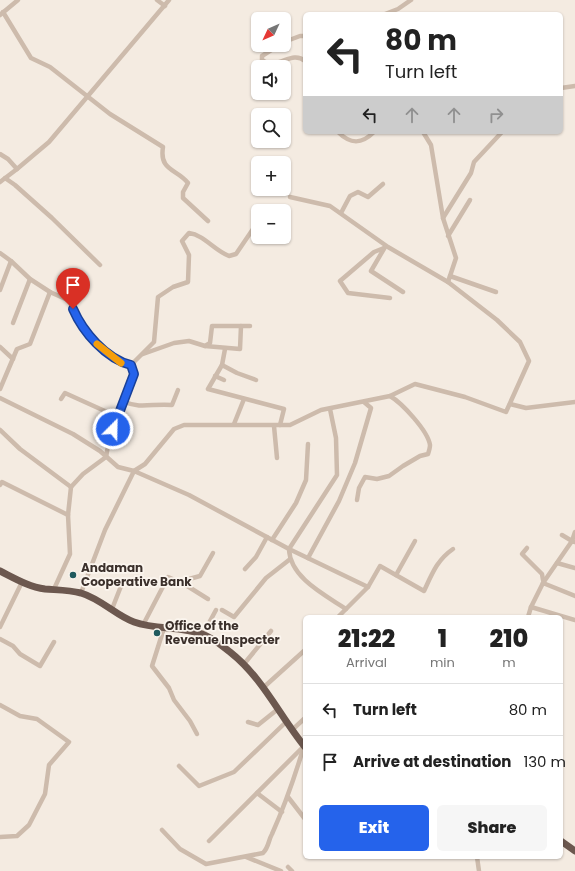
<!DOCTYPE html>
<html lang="en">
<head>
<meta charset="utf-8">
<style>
  :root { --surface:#fff; --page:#f6f6f6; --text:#222; --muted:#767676; --line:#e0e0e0; --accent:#2563eb }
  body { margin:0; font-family:Poppins,sans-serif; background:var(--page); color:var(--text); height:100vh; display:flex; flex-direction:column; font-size:15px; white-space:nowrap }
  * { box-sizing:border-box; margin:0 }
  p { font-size:13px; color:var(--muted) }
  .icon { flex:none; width:22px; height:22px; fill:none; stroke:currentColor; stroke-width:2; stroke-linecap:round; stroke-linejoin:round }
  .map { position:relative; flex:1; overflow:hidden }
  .details { position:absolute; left:303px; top:615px; width:260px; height:244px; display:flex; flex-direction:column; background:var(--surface); border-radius:6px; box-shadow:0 1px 3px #0004 }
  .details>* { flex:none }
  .guide { position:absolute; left:303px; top:12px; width:260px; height:122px; border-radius:6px; box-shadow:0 1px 3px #0004; background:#fff; color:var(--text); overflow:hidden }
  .needle { width:26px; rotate:226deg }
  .buttons { position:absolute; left:251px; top:12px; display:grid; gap:8px }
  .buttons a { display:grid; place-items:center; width:40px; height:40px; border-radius:6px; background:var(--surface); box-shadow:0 1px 3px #0004; font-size:20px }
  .pin { position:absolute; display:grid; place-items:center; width:34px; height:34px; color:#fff; margin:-41px -17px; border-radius:50% 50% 50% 0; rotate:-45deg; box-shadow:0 0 4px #0007 }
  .pin .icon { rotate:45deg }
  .me { position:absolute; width:44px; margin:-22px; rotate:23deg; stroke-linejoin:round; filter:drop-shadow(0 0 3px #0008) }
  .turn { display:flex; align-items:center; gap:14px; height:84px; padding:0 16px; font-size:18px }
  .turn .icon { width:52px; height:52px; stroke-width:2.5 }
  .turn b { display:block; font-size:28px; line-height:34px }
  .lanes { display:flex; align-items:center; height:38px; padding:0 16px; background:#0003; justify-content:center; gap:20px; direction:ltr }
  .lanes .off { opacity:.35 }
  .eta { display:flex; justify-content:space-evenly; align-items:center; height:68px; text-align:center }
  .eta b { font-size:24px; font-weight:800; line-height:28px }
  .action { display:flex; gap:8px; margin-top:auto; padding:8px 16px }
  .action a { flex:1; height:46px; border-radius:6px; background:var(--accent); color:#fff; font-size:16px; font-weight:800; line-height:46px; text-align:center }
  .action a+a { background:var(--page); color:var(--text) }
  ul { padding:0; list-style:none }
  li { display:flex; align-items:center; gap:12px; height:52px; padding:0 16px; border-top:1px solid var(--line) }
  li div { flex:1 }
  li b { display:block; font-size:15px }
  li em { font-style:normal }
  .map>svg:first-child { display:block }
</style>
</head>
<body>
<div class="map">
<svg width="575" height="871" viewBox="0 0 575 871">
  <rect width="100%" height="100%" fill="#f4ebe1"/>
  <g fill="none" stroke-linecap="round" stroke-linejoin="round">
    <!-- minor -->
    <g stroke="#cdbbac" stroke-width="4.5">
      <polyline points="157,0 165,6"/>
      <path d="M3,12L31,58L50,67L110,114L163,147C159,171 177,169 188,183L183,192V198L208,221"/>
      <polyline points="385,14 398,9 411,0"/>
      <polyline points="0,15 18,0"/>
      <polyline points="284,42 300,36 305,36"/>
      <path d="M279,45L262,56V60C277,72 291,49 305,61"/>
      <polyline points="561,88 575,86"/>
      <path d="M338,132C351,145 362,144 374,132"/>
      <polyline points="0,154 8,159 17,169 0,182"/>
      <polyline points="17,169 49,142 169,0"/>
      <polyline points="5,178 15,185 52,218 100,265"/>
      <polyline points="290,197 330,206 388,247 448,282"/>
      <polyline points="341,213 350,196 358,192 368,197 383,184"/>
      <polyline points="443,218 471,173 474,162 502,132"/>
      <polyline points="448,236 470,200"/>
      <polyline points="385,247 371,271 403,292"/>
      <polyline points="384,248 374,252 340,281 348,293 390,298"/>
      <polyline points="0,253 11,261"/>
      <polyline points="450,276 496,292"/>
      <polyline points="0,290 11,261 30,279 50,292"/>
      <polyline points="13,323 30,279"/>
      <polyline points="205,346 240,349 241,326"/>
      <polyline points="0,347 13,359"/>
      <polyline points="143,354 174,343 189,341 205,346 210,343 212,326 250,326"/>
      <polyline points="222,365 225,349"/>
      <polyline points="215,376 224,380"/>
      <polyline points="256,380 237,373 222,365 208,389 284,409 280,425"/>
      <path d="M0,389L17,349L30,344L50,292L70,301C81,328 102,358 131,365"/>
      <path d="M0,398L73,434L100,451L118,467L134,471L189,495L289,549C290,578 325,595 346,609L338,617"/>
      <polyline points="61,399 65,393 118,417"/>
      <path d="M125,402C140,409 155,403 172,405L178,390"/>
      <polyline points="510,404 526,408 575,402"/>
      <polyline points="330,409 336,438 337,475 289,549 368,587 346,609"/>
      <polyline points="234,424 244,399"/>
      <polyline points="274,426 277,458"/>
      <polyline points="0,430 20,449 71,487"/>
      <polyline points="0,485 2,482 68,515"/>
      <path d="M357,500L359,488L365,477L377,479L389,476L403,466L420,456L428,454C429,451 430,448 430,445C428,431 402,403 390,396"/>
      <polyline points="562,535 572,541 575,532"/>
      <polyline points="272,540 296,503 306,480 308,444"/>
      <polyline points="527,548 522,554 542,574 543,580"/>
      <polyline points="308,558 339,501 355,463 371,408 364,402"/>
      <polyline points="557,563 575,568"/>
      <polyline points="245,569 256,557 267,537"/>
      <polyline points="396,575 415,541"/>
      <polyline points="543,583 572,541 575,542"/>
      <polyline points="184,584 189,579 200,576 213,553"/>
      <path d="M368,587L380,566L424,591C432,574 437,560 453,549"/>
      <path d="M54,589L70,554L68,515L71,487L83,474L106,457L109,440L134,374L131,365L154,342L158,297L173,287L188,282L189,255L182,241L189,233C204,235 214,250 229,256L236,254L253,229"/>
      <polyline points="81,593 105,530 134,471 145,464 174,429 184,425 290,425 321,410 390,396 415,384 465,397 506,412 529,361 520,342 497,320 448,282 456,258 443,218 431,145 423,132"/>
      <polyline points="531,607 543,583 575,596"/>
      <polyline points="112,609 123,581"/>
      <polyline points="222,610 234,617 266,578 289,560"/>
      <polyline points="528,617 531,607 575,620"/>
      <polyline points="143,625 168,577 184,584 208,599"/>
      <polyline points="0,627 22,582"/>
      <polyline points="164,628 152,666 169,688 174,700 190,721 197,734"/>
      <polyline points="203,634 216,610"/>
      <polyline points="0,639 13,646 20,654 40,666 54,642"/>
      <polyline points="244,664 271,631"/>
      <polyline points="264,687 305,650"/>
      <polyline points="0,705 20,716 37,719 69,742 49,765 45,794 29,825 17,836 0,837"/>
      <polyline points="248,722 258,725 278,709"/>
      <polyline points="292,730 305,718"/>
      <polyline points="179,766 199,786 234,772 286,722"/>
      <polyline points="257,793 282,812"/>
      <polyline points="288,797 305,819"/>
      <path d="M162,830L180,849L206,864L263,853C269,847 268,841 272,834C285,805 295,776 304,746"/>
      <polyline points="209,841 303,747"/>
      <polyline points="246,857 281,871"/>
      <polyline points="477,857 479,871"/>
      <polyline points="288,867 292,871"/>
    </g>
    <!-- trunk -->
    <g stroke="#6c584f" stroke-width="7">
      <path d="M0,571C14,578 29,587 45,589C57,590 69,590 81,593C101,599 117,616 134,622C156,630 180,626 202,634C212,637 222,646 230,652C263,678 279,715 305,747"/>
      <polyline points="561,841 575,851"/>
    </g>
  </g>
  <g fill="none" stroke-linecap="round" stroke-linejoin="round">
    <!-- route casing -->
    <g stroke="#184099" stroke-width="10">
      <path id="route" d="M73,309C83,332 106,359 131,365L134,374L113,429"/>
    </g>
    <!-- route -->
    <use href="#route" stroke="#2563eb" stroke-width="7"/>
    <!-- slow -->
    <polyline stroke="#f59e0b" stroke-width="7" points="97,344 121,363"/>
  </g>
  <!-- markers -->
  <g fill="#1f5a5e" stroke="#fbf5ee" stroke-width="1.5">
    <circle cx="73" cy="575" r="4"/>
    <circle cx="157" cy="633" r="4"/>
  </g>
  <g text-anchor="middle" stroke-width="3.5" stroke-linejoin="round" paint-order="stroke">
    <!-- poi labels -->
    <g font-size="12" font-weight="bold" fill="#3b302b" stroke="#fbf5ee" text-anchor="start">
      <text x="81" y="572">Andaman<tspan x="81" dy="14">Cooperative Bank</tspan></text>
      <text x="165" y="630">Office of the<tspan x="165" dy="14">Revenue Inspecter</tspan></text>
    </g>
  </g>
</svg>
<div class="buttons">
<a><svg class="needle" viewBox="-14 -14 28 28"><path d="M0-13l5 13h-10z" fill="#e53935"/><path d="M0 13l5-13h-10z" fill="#767676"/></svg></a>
<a><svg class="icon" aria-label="sound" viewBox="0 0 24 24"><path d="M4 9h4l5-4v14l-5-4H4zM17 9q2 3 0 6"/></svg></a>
<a><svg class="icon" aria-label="search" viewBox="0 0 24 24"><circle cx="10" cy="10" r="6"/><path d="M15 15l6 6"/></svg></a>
<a>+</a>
<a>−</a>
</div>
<div class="pin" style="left:73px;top:309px;background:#d93025"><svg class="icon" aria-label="arrive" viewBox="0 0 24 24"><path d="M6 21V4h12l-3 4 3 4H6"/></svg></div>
<svg class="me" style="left:113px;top:429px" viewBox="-20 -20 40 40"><circle r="17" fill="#2563eb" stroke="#fff" stroke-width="3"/><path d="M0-11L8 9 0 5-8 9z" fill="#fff"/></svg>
<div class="guide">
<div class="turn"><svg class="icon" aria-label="left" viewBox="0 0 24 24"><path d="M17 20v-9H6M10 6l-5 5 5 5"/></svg><div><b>80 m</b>Turn left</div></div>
<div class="lanes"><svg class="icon" aria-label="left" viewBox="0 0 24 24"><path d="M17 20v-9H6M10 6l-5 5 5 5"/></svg><svg class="icon off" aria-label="ahead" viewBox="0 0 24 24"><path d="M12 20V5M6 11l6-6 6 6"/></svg><svg class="icon off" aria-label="ahead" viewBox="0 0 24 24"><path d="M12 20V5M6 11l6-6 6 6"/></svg><svg class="icon off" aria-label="right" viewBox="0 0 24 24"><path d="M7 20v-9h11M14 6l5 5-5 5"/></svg></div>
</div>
<section class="details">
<div class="eta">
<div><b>21:22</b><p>Arrival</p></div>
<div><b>1</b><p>min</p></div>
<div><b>210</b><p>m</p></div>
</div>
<ul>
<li><svg class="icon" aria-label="left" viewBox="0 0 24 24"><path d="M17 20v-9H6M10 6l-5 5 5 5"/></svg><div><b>Turn left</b></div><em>80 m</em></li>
<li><svg class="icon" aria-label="arrive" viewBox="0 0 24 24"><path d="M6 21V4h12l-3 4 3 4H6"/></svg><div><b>Arrive at destination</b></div><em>130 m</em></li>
</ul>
<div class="action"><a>Exit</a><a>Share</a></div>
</section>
</div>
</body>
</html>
